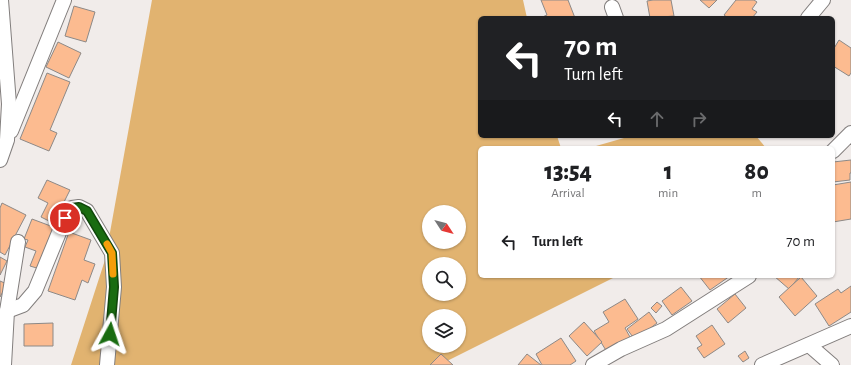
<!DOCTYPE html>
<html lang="en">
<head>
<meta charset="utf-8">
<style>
  :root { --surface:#fff; --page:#f2f2f2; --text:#202124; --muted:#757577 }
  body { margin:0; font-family:"Alegreya Sans",sans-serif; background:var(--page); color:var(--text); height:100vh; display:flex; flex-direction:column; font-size:15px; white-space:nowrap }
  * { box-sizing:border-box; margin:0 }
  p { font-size:13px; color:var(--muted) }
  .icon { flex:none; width:22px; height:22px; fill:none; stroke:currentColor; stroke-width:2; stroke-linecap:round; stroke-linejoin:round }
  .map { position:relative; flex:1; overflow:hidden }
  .details { position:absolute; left:478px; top:146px; width:357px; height:132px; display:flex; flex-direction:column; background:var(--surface); border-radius:6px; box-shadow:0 1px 3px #0004 }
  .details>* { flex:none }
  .guide { position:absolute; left:478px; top:16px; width:357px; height:122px; border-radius:6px; box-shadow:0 1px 3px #0004; background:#202124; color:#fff; overflow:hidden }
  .needle { width:26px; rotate:126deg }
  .tools { position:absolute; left:422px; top:205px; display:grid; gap:8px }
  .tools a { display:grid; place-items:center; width:44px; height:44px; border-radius:50%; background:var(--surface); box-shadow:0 1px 3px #0004; font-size:20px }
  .pin { position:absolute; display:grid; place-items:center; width:34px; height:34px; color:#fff; margin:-17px; border:2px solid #fff; border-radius:50%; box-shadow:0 1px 4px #0007 }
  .me { position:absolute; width:44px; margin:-22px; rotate:5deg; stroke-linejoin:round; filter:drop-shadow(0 0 3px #0008) }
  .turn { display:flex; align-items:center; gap:14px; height:84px; padding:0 20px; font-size:18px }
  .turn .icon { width:52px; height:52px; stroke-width:2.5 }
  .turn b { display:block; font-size:28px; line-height:34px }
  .lanes { display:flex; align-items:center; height:38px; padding:0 20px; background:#0003; justify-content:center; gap:20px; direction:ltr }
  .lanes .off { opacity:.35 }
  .eta { display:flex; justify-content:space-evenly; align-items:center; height:68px; text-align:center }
  .eta b { font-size:24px; font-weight:800; line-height:28px }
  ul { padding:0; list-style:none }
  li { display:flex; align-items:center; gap:12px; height:56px; padding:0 20px }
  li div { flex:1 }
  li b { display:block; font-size:15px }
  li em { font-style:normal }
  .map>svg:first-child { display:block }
</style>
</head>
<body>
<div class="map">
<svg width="851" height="365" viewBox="0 0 851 365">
  <rect width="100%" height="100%" fill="#f1ecea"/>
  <!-- green -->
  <g fill="#e1b370" fill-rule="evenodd">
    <path d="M152,0H523L527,18H480V136H557L561,148H480V276H617L439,365H71L105,260ZM429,212H459V242H429ZM429,264H459V294H429ZM429,316H459V346H429Z"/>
    <polygon points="631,136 756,136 766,148 589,148"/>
  </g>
  <!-- building -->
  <g fill="#fcbb90" stroke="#8d8987">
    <polygon points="541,0 568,0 575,18 540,18 547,15"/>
    <polygon points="653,0 671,0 674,16 650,18 647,1"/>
    <polygon points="700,0 717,0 709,8"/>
    <polygon points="736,0 754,0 757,2 752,9 757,12 752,18 728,18 724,15"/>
    <polygon points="74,6 95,12 86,42 65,36"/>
    <polygon points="839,40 851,48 851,73 849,76 833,66 833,50"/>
    <polygon points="58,42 81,53 69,78 46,67"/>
    <polygon points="47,73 70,82 50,130 57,133 49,151 20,139"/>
    <polygon points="851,160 851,173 850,173 850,180 833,182 833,162"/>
    <polygon points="47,180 70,190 62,206 67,209 59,226 41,217 48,203 38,198"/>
    <polygon points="851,182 851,219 833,222 833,185"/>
    <polygon points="2,203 26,215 5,255 0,252 0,208"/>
    <polygon points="32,219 56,228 40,269 30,266 36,251 25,247 28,240 24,239"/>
    <polygon points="69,232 91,240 84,260 95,264 88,283 82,280 75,300 48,291"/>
    <polygon points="0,257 7,261 0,275"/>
    <polygon points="699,276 730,276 710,290"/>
    <polygon points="774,276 800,276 789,289"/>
    <polygon points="801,277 817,296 795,316 779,297"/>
    <polygon points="0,281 7,284 0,297"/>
    <polygon points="851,286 851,312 829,326 815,304 838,289 841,293"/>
    <polygon points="681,287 692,301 672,315 662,301"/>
    <polygon points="735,294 746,308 728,323 717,309"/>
    <polygon points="625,299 638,319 625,328 630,337 607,352 594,331 609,322 603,312"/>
    <polygon points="657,302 662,306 656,313 651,308"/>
    <polygon points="649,312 657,323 635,340 627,329"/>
    <polygon points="584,322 602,342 587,356 569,336"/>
    <polygon points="53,323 53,346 24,346 24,324"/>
    <polygon points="712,325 725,344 704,358 697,348 702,345 696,336"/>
    <polygon points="561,338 576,361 570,365 542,365 536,354"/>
    <polygon points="745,351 749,358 743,362 738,356"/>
    <polygon points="441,354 453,365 430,365"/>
    <polygon points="527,354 541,365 518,365"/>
  </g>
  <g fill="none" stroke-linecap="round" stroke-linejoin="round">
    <!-- street casing -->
    <g stroke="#827e7d" stroke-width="16">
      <g id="street">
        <polyline points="612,7 616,18"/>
        <polyline points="808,18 823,0"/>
        <polyline points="11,131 64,0"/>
        <polyline points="833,151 851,133"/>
        <polyline points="0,160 7,140 9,104 1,0"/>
        <polyline points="7,311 23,305 35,291 65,218 72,208 79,207 87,211 112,253 114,287 107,365"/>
        <polyline points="809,345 832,365"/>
        <polyline points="4,365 7,311 18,242"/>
        <polyline points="593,365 621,349 666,329 749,276"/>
        <polyline points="762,365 851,326"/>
      </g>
    </g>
    <!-- street -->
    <use href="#street" stroke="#fff" stroke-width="14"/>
  </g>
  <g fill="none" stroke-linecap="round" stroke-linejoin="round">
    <!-- route casing -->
    <g stroke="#10460b" stroke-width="10">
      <polyline id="route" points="65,218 72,208 79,207 87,211 112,253 114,287 110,334"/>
    </g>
    <!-- route -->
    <use href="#route" stroke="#196c11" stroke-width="7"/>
    <!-- slow -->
    <polyline stroke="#f59e0b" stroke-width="7" points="107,244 112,253 113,274"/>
  </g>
</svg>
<div class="tools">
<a><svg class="needle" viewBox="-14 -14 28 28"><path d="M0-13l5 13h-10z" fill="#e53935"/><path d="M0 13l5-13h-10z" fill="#757577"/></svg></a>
<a><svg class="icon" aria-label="search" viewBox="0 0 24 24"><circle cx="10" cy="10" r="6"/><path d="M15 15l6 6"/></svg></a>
<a><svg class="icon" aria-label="layers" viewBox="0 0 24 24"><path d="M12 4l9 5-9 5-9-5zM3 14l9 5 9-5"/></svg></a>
</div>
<div class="pin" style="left:65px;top:218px;background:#d93025"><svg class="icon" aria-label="arrive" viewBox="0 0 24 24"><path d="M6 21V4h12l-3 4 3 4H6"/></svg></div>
<svg class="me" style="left:110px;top:334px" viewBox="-20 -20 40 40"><path d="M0-17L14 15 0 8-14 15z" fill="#196c11" stroke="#fff" stroke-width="4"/></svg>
<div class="guide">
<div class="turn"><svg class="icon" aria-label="left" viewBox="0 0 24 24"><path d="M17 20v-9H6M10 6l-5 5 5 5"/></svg><div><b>70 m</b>Turn left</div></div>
<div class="lanes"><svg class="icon" aria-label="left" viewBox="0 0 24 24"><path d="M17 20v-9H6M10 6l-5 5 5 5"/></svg><svg class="icon off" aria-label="ahead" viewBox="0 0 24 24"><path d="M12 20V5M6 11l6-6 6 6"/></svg><svg class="icon off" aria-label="right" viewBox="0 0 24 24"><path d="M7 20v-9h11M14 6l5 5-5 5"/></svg></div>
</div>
<section class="details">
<div class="eta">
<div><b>13:54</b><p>Arrival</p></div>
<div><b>1</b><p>min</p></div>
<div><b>80</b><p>m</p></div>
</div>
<ul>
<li><svg class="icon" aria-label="left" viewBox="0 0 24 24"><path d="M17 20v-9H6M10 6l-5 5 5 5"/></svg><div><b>Turn left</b></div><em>70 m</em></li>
</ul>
</section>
</div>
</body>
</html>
